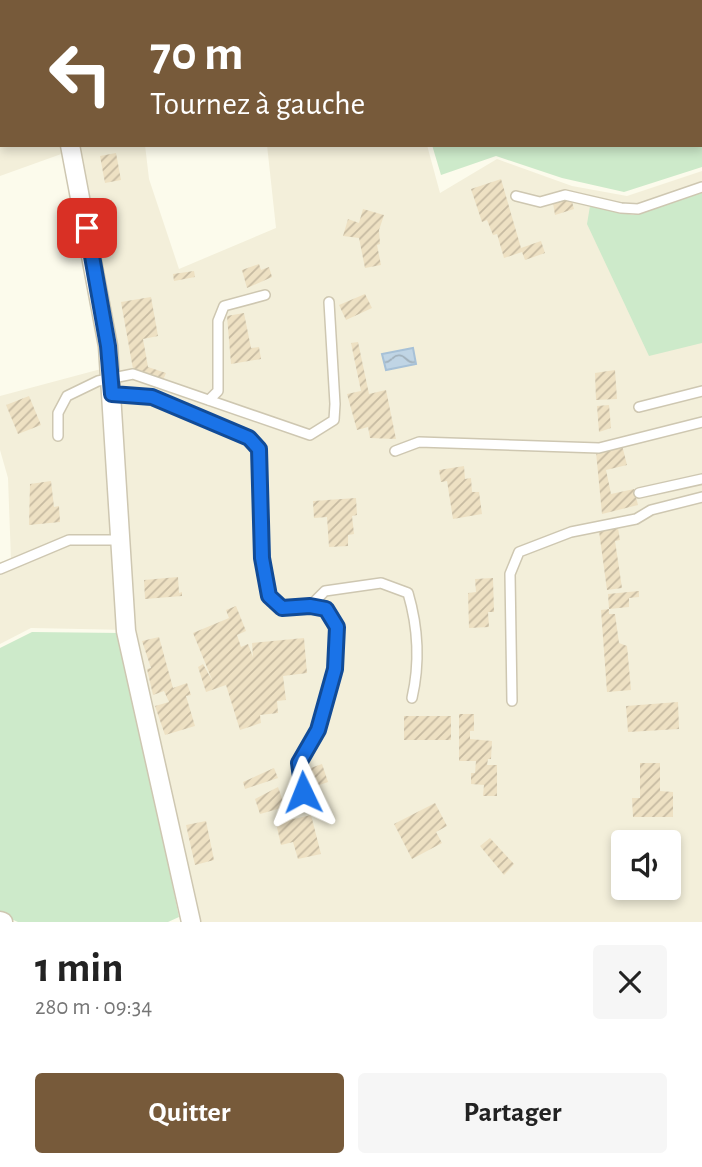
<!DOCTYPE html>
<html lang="fr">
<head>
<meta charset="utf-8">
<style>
  :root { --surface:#fff; --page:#f6f6f6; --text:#222; --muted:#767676; --accent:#775a3a }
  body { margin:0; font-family:"Alegreya Sans",sans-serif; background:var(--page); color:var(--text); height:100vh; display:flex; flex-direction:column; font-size:26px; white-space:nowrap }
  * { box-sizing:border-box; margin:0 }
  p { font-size:23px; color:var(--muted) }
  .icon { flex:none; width:38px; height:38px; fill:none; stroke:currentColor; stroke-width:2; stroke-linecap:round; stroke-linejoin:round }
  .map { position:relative; height:922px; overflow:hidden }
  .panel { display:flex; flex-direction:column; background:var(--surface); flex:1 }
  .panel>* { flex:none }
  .guide { position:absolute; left:0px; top:0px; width:704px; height:147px; box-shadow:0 4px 10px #0003; background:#775a3a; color:#fff; overflow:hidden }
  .buttons { position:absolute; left:611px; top:830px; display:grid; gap:14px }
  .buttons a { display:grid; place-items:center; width:70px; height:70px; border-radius:7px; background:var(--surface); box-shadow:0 4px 10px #0003; font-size:35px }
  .pin { position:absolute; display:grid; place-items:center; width:60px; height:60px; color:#fff; margin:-30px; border-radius:14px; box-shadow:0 4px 10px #0006 }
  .me { position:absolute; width:77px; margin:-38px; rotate:358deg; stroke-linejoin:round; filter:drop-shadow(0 0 5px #0008) }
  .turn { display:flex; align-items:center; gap:24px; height:147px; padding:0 35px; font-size:32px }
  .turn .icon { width:91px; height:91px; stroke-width:2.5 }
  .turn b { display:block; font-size:49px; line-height:60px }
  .round { display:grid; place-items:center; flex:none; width:74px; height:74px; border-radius:7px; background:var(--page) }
  .head { display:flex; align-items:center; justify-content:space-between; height:119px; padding:0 35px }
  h1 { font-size:42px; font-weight:600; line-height:52px }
  .cta { display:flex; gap:14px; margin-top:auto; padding:14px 35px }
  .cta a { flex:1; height:80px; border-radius:7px; background:var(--accent); color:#fff; font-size:28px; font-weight:600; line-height:80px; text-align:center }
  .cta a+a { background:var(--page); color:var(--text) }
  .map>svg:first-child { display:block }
</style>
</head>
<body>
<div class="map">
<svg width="702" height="922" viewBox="0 0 702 922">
  <defs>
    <pattern id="water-waves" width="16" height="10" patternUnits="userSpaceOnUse" patternTransform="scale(1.75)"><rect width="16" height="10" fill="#c0d5e5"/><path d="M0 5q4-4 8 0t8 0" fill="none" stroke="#a1b1bc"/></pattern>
    <pattern id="building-hatch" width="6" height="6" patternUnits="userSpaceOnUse" patternTransform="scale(1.75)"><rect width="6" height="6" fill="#eee1c3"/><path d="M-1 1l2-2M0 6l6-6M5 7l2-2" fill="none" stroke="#c6baa1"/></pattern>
  </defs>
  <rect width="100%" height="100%" fill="#fcfbec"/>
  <!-- residential -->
  <path fill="#f3efda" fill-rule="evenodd" d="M0,0H158L2,2V145H145L149,179L179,269L276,228L267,145H427L440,193L497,159L572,186L627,196L702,171V922H200L162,752L130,630L31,628L0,644V562L11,560L8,478L0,450V396L116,365L78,148L0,176ZM623,842H668V887H623Z"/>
  <!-- grass -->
  <g fill="#cdeaca">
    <polygon points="390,0 702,0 702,167 624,192 562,178 496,156 441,175 432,145 702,145 702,2"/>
    <polygon points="702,192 702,343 649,356 587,224 590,206 633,215"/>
    <polygon points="32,632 121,633 179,917 168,922 18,922 0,914 0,648"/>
  </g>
  <!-- water -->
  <polygon fill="url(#water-waves)" stroke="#a7c1d7" stroke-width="2" points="413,348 416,364 386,370 382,354"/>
  <!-- building -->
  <g fill="url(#building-hatch)">
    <polygon points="116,153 121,180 105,183 100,156"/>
    <polygon points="501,179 521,248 541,241 545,253 525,260 522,252 504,258 497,234 493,235 487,220 482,222 471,189"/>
    <polygon points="571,198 574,209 555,215 553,203"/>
    <polygon points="363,209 384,215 379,230 380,244 377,245 381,265 365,268 359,238 343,236 348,219 359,223"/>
    <polygon points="259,264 261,270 269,267 272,277 247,288 242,270"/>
    <polygon points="194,271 195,277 174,281 173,274"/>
    <polygon points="365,294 372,308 346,320 339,305"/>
    <polygon points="151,297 158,336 143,339 148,367 166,373 163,380 133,369 121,302"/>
    <polygon points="244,313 251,348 259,347 261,359 231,364 227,316"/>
    <polygon points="358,342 369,394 386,390 396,439 370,438 368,427 357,430 347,394 361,391 351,343"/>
    <polygon points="615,370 617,399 596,400 595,373"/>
    <polygon points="29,396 41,425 18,434 6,405"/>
    <polygon points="609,405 611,428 599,432 597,406"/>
    <polygon points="622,445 627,465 606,470 611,494 634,489 638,505 602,514 596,452"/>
    <polygon points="464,466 465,479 471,478 472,492 479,492 482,514 453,519 447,481 441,482 439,470"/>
    <polygon points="51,481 54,507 59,506 60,522 29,525 30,484"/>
    <polygon points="356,498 357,515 352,516 354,534 348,535 348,546 329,547 327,517 314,518 313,501"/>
    <polygon points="618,528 620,540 615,541 622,588 607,590 599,531"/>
    <polygon points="178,577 179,593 182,592 182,596 145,599 144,580"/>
    <polygon points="493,578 494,612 488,612 489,627 469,628 468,593 476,592 475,579"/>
    <polygon points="639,591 639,597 629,598 629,607 609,609 608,594"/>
    <polygon points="236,606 246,631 237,635 241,647 248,644 253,657 252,643 304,638 307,673 283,676 286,700 277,701 278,713 260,715 261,723 240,730 226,685 206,692 198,667 203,664 213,682 193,633 229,618 226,610"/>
    <polygon points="609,609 609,614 615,614 619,643 627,646 631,690 607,692 601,610"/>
    <polygon points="159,637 173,688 187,683 191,695 186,696 195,726 165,735 155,706 169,702 164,691 153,695 147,669 151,668 142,641"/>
    <polygon points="678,702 679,729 628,732 626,706"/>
    <polygon points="459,714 474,714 474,731 470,731 470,739 492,741 491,759 488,759 487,765 497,765 497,796 483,796 484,785 471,784 471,773 475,773 476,761 459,761"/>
    <rect x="404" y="716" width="47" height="24"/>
    <polygon points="640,763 660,763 660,791 673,792 673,817 633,817 632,798 640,798"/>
    <polygon points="322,764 328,782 311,788 305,770"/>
    <polygon points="274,768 278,778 245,789 243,782"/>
    <polygon points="278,787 285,807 260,814 255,799"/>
    <polygon points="435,803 447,826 436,832 442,843 412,859 394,824"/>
    <polygon points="311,815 321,854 298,859 293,842 281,845 276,823"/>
    <polygon points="206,821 214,860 195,865 186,825"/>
    <polygon points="490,838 514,864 504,875 480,846"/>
    <rect x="635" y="887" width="24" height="6"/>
  </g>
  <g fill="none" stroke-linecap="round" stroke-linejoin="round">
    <!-- service casing -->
    <g stroke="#cec7b1" stroke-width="12">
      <g id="service">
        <polyline points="516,196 540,202 565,195 621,208 638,209 702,187"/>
        <polyline points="112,394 152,397 249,438 259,449 262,558 269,596 282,608 310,606 326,609 336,627 335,669 318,730 299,763 303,792"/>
        <polyline points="209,400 218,391 218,321 224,306 265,295"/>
        <polyline points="639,407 702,391"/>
        <polyline points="58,436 58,413 67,396 98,381 133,374 310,435 334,420 335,404 329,302"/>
        <polyline points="395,451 419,442 599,448 702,422"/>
        <polyline points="639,493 702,479"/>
        <polyline points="0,569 69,540 120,540"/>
        <path d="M310,606L325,591L381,583L408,593C418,627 420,663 412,698"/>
        <polyline points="512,701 510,574 519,552 571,532 636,519 651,510 702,497"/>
      </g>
    </g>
    <!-- minor casing -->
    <g stroke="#cec7b1" stroke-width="21">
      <g id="minor">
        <polyline points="70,2 71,0"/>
        <polyline points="70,145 108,346 126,631 191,922"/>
        <polyline points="0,921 3,922"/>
      </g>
    </g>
    <!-- service -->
    <use href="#service" stroke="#fff" stroke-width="9"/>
    <!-- minor -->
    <use href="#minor" stroke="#fff" stroke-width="18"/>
  </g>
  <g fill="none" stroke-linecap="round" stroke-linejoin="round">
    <!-- route casing -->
    <g stroke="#114b97" stroke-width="18">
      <polyline id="route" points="87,228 108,346 112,394 152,397 249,438 259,449 262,558 269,596 282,608 310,606 326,609 337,627 335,669 318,730 299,763 303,792"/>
    </g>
    <!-- route -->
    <use href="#route" stroke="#1a73e8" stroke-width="12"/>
  </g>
</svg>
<div class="buttons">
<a><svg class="icon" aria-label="sound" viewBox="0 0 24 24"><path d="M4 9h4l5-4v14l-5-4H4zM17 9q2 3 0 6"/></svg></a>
</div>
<div class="pin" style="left:87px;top:228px;background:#d93025"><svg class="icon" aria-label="arrive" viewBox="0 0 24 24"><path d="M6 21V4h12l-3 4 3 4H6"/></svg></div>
<svg class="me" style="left:303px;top:792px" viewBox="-20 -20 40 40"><path d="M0-17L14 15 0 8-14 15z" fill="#1a73e8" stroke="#fff" stroke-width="4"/></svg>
<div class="guide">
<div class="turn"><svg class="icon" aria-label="left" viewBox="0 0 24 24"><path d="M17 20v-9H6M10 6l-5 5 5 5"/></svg><div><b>70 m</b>Tournez à gauche</div></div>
</div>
</div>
<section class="panel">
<div class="head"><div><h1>1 min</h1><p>280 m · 09:34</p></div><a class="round"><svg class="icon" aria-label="close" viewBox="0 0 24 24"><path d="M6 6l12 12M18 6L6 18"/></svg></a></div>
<div class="cta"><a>Quitter</a><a>Partager</a></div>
</section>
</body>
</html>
